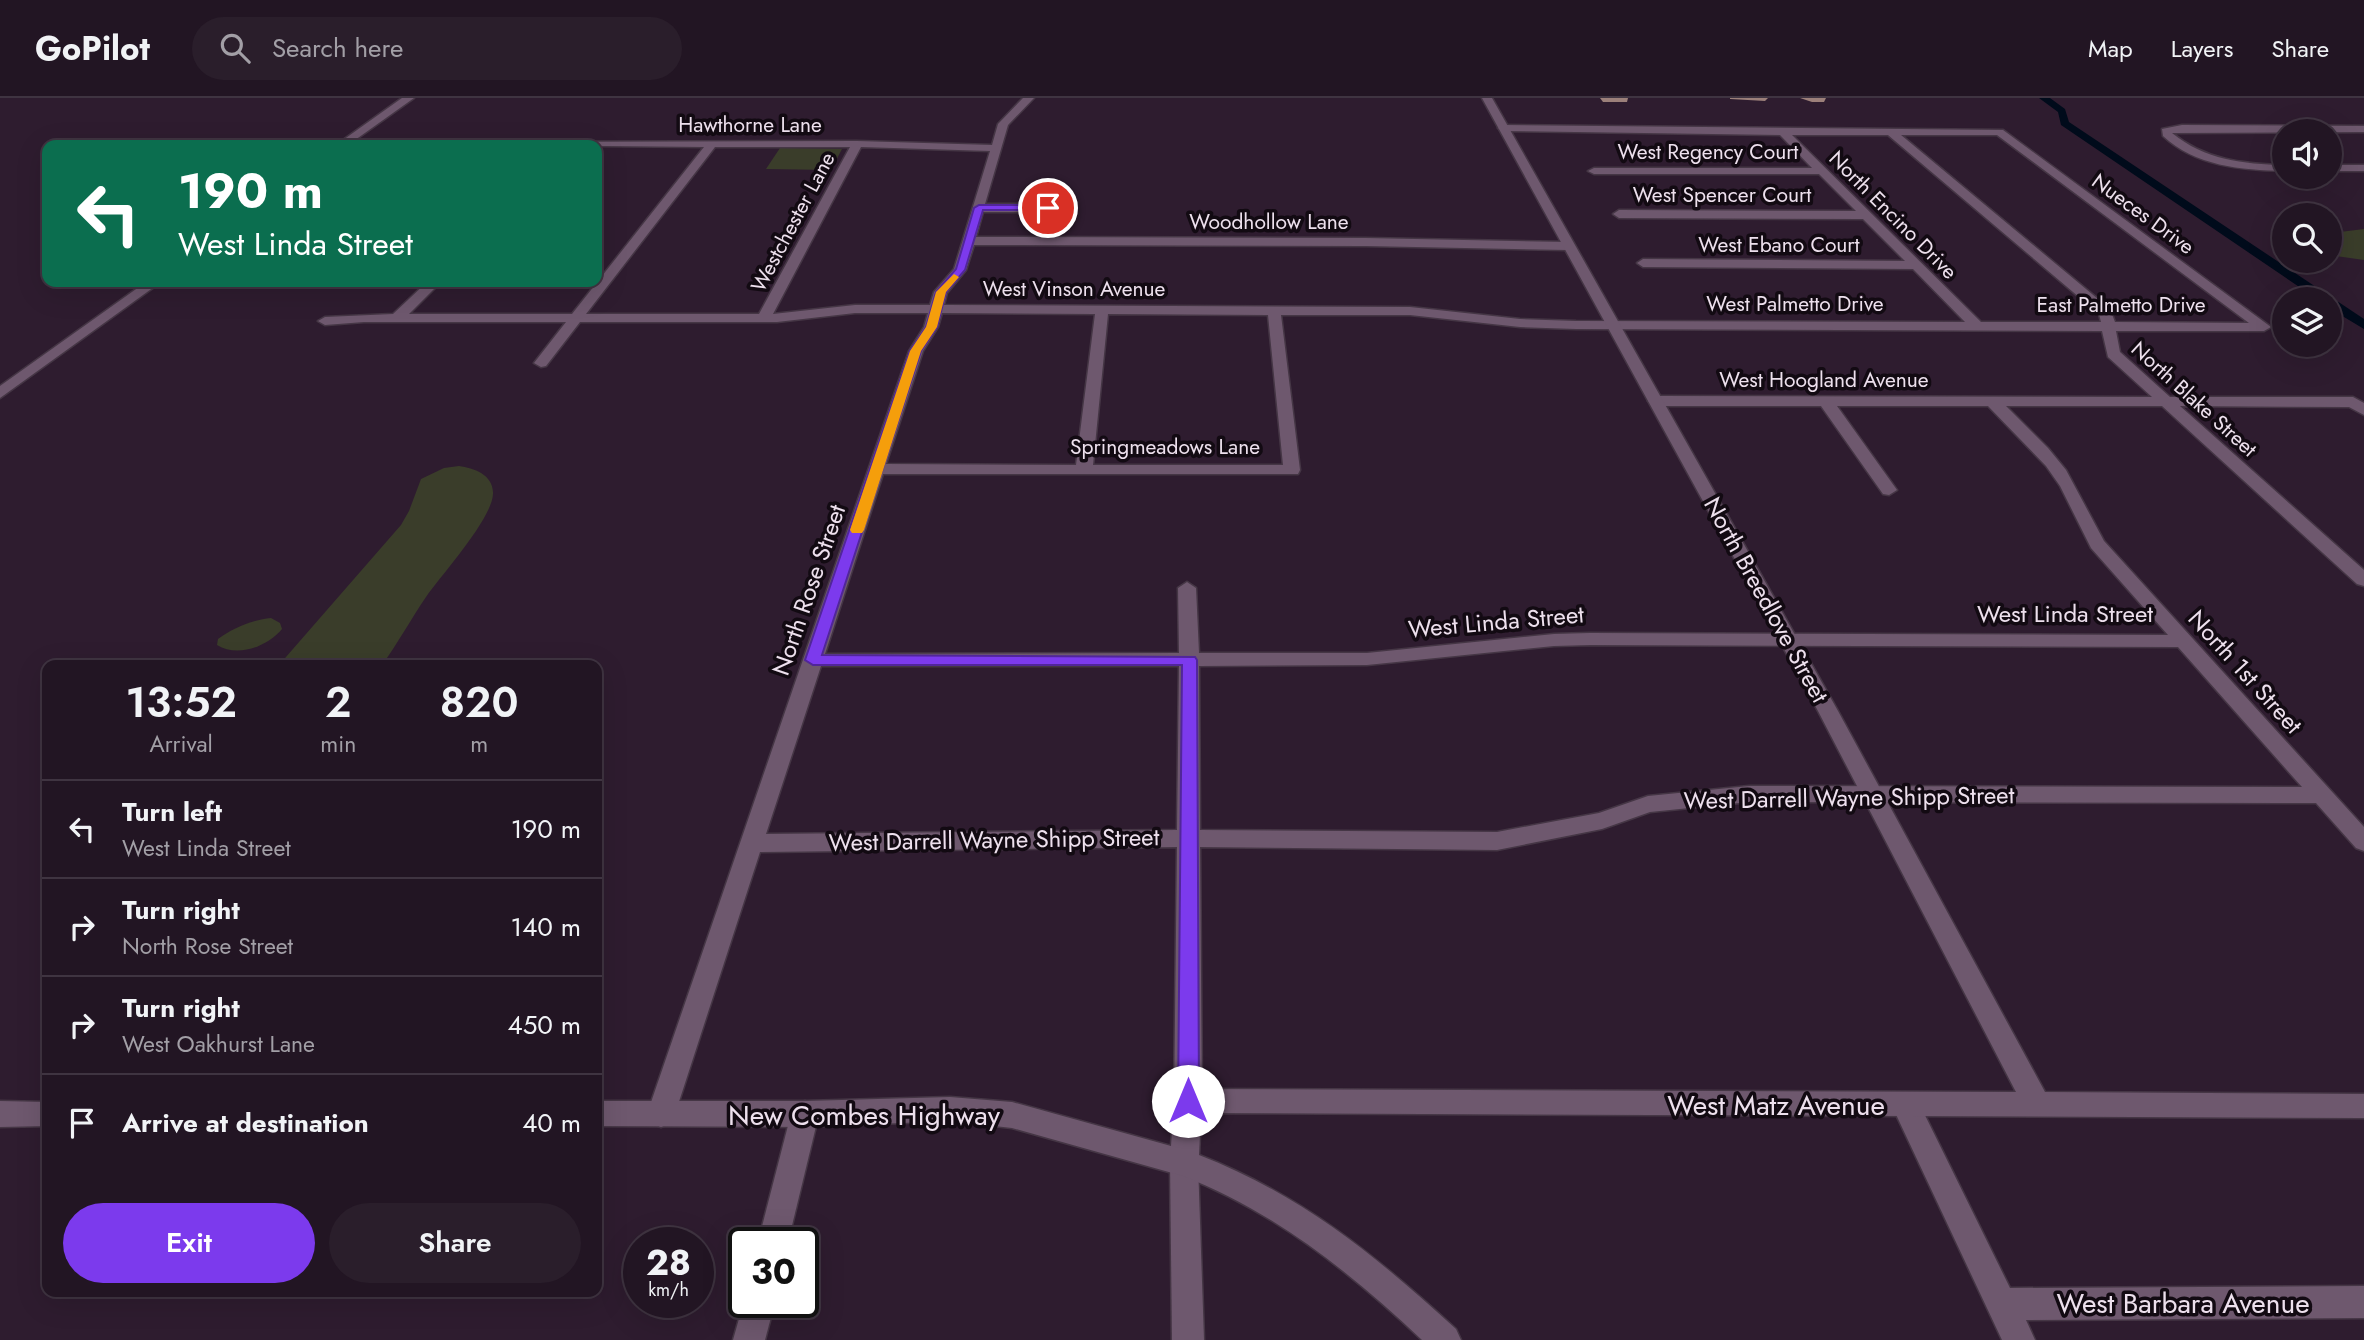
<!DOCTYPE html>
<html lang="en">
<head>
<meta charset="utf-8">
<style>
  :root { --surface:#221523; --page:#2a1e2b; --text:#f1f3f6; --muted:#a29fa6; --line:#3f3441; --accent:#7c3aed }
  body { margin:0; font-family:Jost,sans-serif; background:var(--page); color:var(--text); height:100vh; display:flex; flex-direction:column; font-size:26px; white-space:nowrap }
  * { box-sizing:border-box; margin:0 }
  p { font-size:23px; color:var(--muted) }
  .icon { flex:none; width:38px; height:38px; fill:none; stroke:currentColor; stroke-width:2; stroke-linecap:round; stroke-linejoin:round }
  .map { position:relative; flex:1; overflow:hidden }
  .sheet { position:absolute; left:42px; top:562px; width:560px; height:637px; display:flex; flex-direction:column; background:var(--surface); border-radius:14px; box-shadow:0 7px 28px #0002,0 0 0 2px var(--line) }
  .sheet>* { flex:none }
  .guide { position:absolute; left:42px; top:42px; width:560px; height:147px; border-radius:14px; box-shadow:0 7px 28px #0002,0 0 0 2px var(--line); background:#0b6e4f; color:#fff; overflow:hidden }
  .controls { position:absolute; left:2272px; top:21px; display:grid; gap:14px }
  .controls a { display:grid; place-items:center; width:70px; height:70px; border-radius:50%; background:var(--surface); box-shadow:0 7px 28px #0002,0 0 0 2px var(--line); font-size:35px }
  .speed { position:absolute; left:623px; top:1129px; display:flex; gap:14px; font-size:35px; font-weight:700; text-align:center }
  .speed>* { display:grid; place-content:center; width:91px; height:91px; border-radius:50%; background:var(--surface); box-shadow:0 7px 28px #0002,0 0 0 2px var(--line); line-height:1 }
  .speed small { font-size:18px; font-weight:400 }
  .speed .limit { border:4px solid #111; border-radius:10px; background:#fff; color:#111 }
  .pin { position:absolute; display:grid; place-items:center; width:60px; height:60px; color:#fff; margin:-30px; border:4px solid #fff; border-radius:50%; box-shadow:0 2px 7px #0007 }
  .me { position:absolute; width:77px; margin:-38px; rotate:0deg; stroke-linejoin:round; filter:drop-shadow(0 0 5px #0008) }
  .turn { display:flex; align-items:center; gap:24px; height:147px; padding:0 21px; font-size:32px }
  .turn .icon { width:91px; height:91px; stroke-width:2.5 }
  .turn b { display:block; font-size:49px; line-height:60px }
  .eta { display:flex; justify-content:space-evenly; align-items:center; height:119px; text-align:center }
  .eta b { font-size:42px; font-weight:600; line-height:49px }
  .cta { display:flex; gap:14px; margin-top:auto; padding:14px 21px }
  .cta a { flex:1; height:80px; border-radius:42px; background:var(--accent); color:#fff; font-size:28px; font-weight:600; line-height:80px; text-align:center }
  .cta a+a { background:var(--page); color:var(--text) }
  ul { padding:0; list-style:none }
  li { display:flex; align-items:center; gap:21px; height:98px; padding:0 21px; border-top:2px solid var(--line) }
  li div { flex:1 }
  li b { display:block; font-size:26px }
  li em { font-style:normal }
  header { display:flex; align-items:center; gap:42px; box-sizing:border-box; height:98px; padding:0 35px; background:var(--surface); border-bottom:2px solid var(--line) }
  header strong { font-size:33px }
  nav { display:flex; gap:38px; margin-inline-start:auto; font-size:24px }
  .search { width:490px; height:63px; background:var(--page); display:flex; align-items:center; gap:18px; box-sizing:border-box; padding:0 24px; border-radius:38px; color:var(--muted); font-size:26px }
  .map>svg:first-child { display:block }
</style>
</head>
<body>
<header>
<strong>GoPilot</strong>
<div class="search"><svg class="icon" aria-label="search" viewBox="0 0 24 24"><circle cx="10" cy="10" r="6"/><path d="M15 15l6 6"/></svg>Search here</div>
<nav><a>Map</a><a>Layers</a><a>Share</a></nav>
</header>
<div class="map">
<svg width="2364" height="1242" viewBox="0 0 2364 1242">
  <rect width="100%" height="100%" fill="#2e1c2f"/>
  <!-- green -->
  <g fill="#3a3d2a">
    <polygon points="780,50 842,51 831,72 766,71"/>
    <polygon points="2364,131 2364,162 2329,157 2329,140 2340,134"/>
    <path d="M459,368C474,370 494,377 493,396C492,421 442,476 426,499C411,521 398,545 382,567H279L401,427L409,413L421,381L444,370Z"/>
    <path d="M271,520L280,525L282,531C268,548 238,560 217,547L218,541C233,530 252,522 271,520Z"/>
  </g>
  <g fill="none" stroke-linecap="round" stroke-linejoin="round">
    <!-- canal -->
    <polygon fill="#000b1b" fill-rule="evenodd" points="2039,0 2050,0 2065,11 2069,24 2364,221 2364,231 2329,210 2329,201 2317,201 2061,27 2058,14"/>
    <!-- minor casing -->
    <g stroke="#453645" stroke-width="3">
      <g id="minor">
        <path d="M1023,0H1034L1008,27L985,106H1048L1054,110L1048,114H983L976,139L1366,140L1568,144L1574,148L1568,152L1366,148L974,147L966,172L947,195L944,207L1410,209L1520,221L1576,223L1965,224L1913,171L1643,169L1637,165L1643,161L1905,163L1863,121L1619,120L1613,116L1619,112L1856,113L1819,76H1594L1588,73L1594,70H1812L1780,37L1503,33L1498,30L1503,27L2003,32L2271,229L2264,233H2116L2120,254L2170,299H2353L2364,305V317L2349,309L2180,308L2364,472V488L2357,486L2162,308H2006L2048,350L2066,372L2104,443L2364,729V753L2356,750L2316,705L1749,704L1650,714L1602,731L1497,752L1200,749L1202,1003L1198,1012L1188,1015L1178,1012L1174,1003L1177,749L760,754L675,1016L671,1025L661,1029L651,1025L647,1016L909,253L924,229L928,215H855L777,224H580L546,268L541,269L534,265L566,224H364L325,227L318,223L325,219L393,216L427,184H441L409,216H572L704,49L499,47V44L857,43L992,47L998,26ZM1792,37H1888L2099,216L2101,224H1981ZM1901,37H1997L2249,225L2115,224L2110,211ZM715,49H850L759,216H586ZM861,49L990,53L954,171L934,194L930,207H855L773,216ZM942,215L1095,216L1076,367L886,366L923,253L938,229ZM1108,216L1268,217L1283,367H1093ZM1281,217H1410L1520,229L1576,231L2102,233L2108,259L2152,299L1656,298L1648,303L1656,308H1821L1883,396L1889,397L1897,392L1837,308H1988L2046,368L2060,388L2091,450L2168,537L1590,535L1554,536L1367,555H1199L1196,490L1187,484L1178,490L1179,555L825,556L883,376H1298L1300,372ZM1590,547L2178,549L2302,689L1749,688L1648,698L1599,715L1497,734L1200,732L1199,568L1367,567L1554,548ZM821,568H1179L1177,732L766,736Z"/>
        <path d="M2182,27L2364,28V34L2172,35C2205,62 2243,66 2284,67V73C2241,72 2195,68 2163,38L2162,31Z"/>
        <rect x="2329" y="67" width="35" height="6"/>
        <polygon points="1906,996 1916,999 2010,1190 2364,1188 2364,1220 2026,1222 2035,1242 2002,1242 1892,1008 1896,999"/>
        <polygon points="805,1003 815,1007 819,1016 788,1144 758,1144 791,1016 795,1007"/>
        <polygon points="1184,1052 1194,1056 1198,1065 1204,1242 1172,1242 1170,1065 1174,1056"/>
        <polygon points="744,1203 775,1204 765,1242 733,1242"/>
      </g>
    </g>
    <!-- tertiary casing -->
    <g stroke="#453645" stroke-width="3">
      <g id="tertiary">
        <polygon points="402,0 414,0 348,47 336,47"/>
        <path d="M1482,0H1492L1838,613L2045,994L2364,996V1020L1201,1015L1199,1057C1302,1097 1376,1158 1456,1231L1461,1242H1422C1351,1175 1275,1114 1183,1078L1012,1030L950,1023L805,1029L597,1028V1003H805L950,999L1012,1004L1171,1048L1174,1003L1178,994L1188,991L2016,994L1818,613Z"/>
        <polygon points="146,184 161,184 0,300 0,288"/>
        <polygon points="0,1003 47,1004 47,1028 0,1029"/>
      </g>
    </g>
    <!-- minor -->
    <use href="#minor" fill="#6e586e" fill-rule="evenodd"/>
    <!-- tertiary -->
    <use href="#tertiary" fill="#6e586e" fill-rule="evenodd"/>
  </g>
  <!-- wall -->
  <g fill="#9c807a">
    <polygon points="1600,0 1628,0 1627,4 1603,4"/>
    <polygon points="1730,0 1768,0 1765,3 1730,1"/>
    <polygon points="1800,0 1826,0 1824,4 1812,4"/>
  </g>
  <!-- route -->
  <polygon fill="#7c3aed" stroke="#51269a" stroke-width="2" points="1048,107 1051,108 1051,112 983,112 965,172 946,194 937,229 921,253 822,557 1195,559 1197,562 1199,1003 1196,1010 1188,1013 1181,1010 1178,1003 1182,567 813,567 805,562 910,253 926,229 936,194 956,171 974,110 979,107"/>
  <!-- slow -->
  <polygon fill="#f59e0b" points="954,176 959,179 946,194 937,229 921,253 864,432 862,435 852,435 850,432 910,253 926,229 936,194"/>
  <g text-anchor="middle" stroke-width="7" stroke-linejoin="round" paint-order="stroke">
    <!-- far-street labels -->
    <g font-size="21" fill="#ede0ed" stroke="#120a12">
      <text x="750" y="34">Hawthorne Lane</text>
      <text x="1708" y="61">West Regency Court</text>
      <text x="1722" y="104">West Spencer Court</text>
      <text transform="translate(2143 116) rotate(36)" y="7">Nueces Drive</text>
      <text transform="translate(1893 117) rotate(45)" y="7">North Encino Drive</text>
      <text transform="translate(793 124) rotate(-62)" y="7">Westchester Lane</text>
      <text x="1269" y="131">Woodhollow Lane</text>
      <text x="1779" y="154">West Ebano Court</text>
      <text x="1074" y="198">West Vinson Avenue</text>
      <text x="1795" y="213">West Palmetto Drive</text>
      <text x="2121" y="214">East Palmetto Drive</text>
      <text x="1824" y="289">West Hoogland Avenue</text>
      <text transform="translate(2194 301) rotate(42)" y="7">North Blake Street</text>
      <text x="1165" y="356">Springmeadows Lane</text>
    </g>
    <!-- street labels -->
    <g font-size="24" fill="#ede0ed" stroke="#120a12">
      <text transform="translate(809 492) rotate(-71)" y="8">North Rose Street</text>
      <text transform="translate(1766 502) rotate(61)" y="8">North Breedlove Street</text>
      <text x="2065" y="524">West Linda Street</text>
      <text transform="translate(1496 524) rotate(-5)" y="8">West Linda Street</text>
      <text transform="translate(2245 574) rotate(48)" y="8">North 1st Street</text>
      <text transform="translate(1849 700) rotate(-1)" y="8">West Darrell Wayne Shipp Street</text>
      <text transform="translate(994 742) rotate(-1)" y="8">West Darrell Wayne Shipp Street</text>
    </g>
    <!-- near-street labels -->
    <g font-size="28" fill="#ede0ed" stroke="#120a12">
      <text x="1776" y="1017">West Matz Avenue</text>
      <text x="864" y="1027">New Combes Highway</text>
      <text x="2183" y="1215">West Barbara Avenue</text>
    </g>
  </g>
</svg>
<div class="controls">
<a><svg class="icon" aria-label="sound" viewBox="0 0 24 24"><path d="M4 9h4l5-4v14l-5-4H4zM17 9q2 3 0 6"/></svg></a>
<a><svg class="icon" aria-label="search" viewBox="0 0 24 24"><circle cx="10" cy="10" r="6"/><path d="M15 15l6 6"/></svg></a>
<a><svg class="icon" aria-label="layers" viewBox="0 0 24 24"><path d="M12 4l9 5-9 5-9-5zM3 14l9 5 9-5"/></svg></a>
</div>
<div class="speed"><div>28<small>km/h</small></div><div class="limit">30</div></div>
<div class="pin" style="left:1048px;top:110px;background:#d93025"><svg class="icon" aria-label="arrive" viewBox="0 0 24 24"><path d="M6 21V4h12l-3 4 3 4H6"/></svg></div>
<svg class="me" style="left:1188px;top:1003px" viewBox="-20 -20 40 40"><circle r="19" fill="#fff"/><path d="M0-13L10 11 0 6-10 11z" fill="#7c3aed"/></svg>
<div class="guide">
<div class="turn"><svg class="icon" aria-label="left" viewBox="0 0 24 24"><path d="M17 20v-9H6M10 6l-5 5 5 5"/></svg><div><b>190 m</b>West Linda Street</div></div>
</div>
<section class="sheet">
<div class="eta">
<div><b>13:52</b><p>Arrival</p></div>
<div><b>2</b><p>min</p></div>
<div><b>820</b><p>m</p></div>
</div>
<ul>
<li><svg class="icon" aria-label="left" viewBox="0 0 24 24"><path d="M17 20v-9H6M10 6l-5 5 5 5"/></svg><div><b>Turn left</b><p>West Linda Street</p></div><em>190 m</em></li>
<li><svg class="icon" aria-label="right" viewBox="0 0 24 24"><path d="M7 20v-9h11M14 6l5 5-5 5"/></svg><div><b>Turn right</b><p>North Rose Street</p></div><em>140 m</em></li>
<li><svg class="icon" aria-label="right" viewBox="0 0 24 24"><path d="M7 20v-9h11M14 6l5 5-5 5"/></svg><div><b>Turn right</b><p>West Oakhurst Lane</p></div><em>450 m</em></li>
<li><svg class="icon" aria-label="arrive" viewBox="0 0 24 24"><path d="M6 21V4h12l-3 4 3 4H6"/></svg><div><b>Arrive at destination</b></div><em>40 m</em></li>
</ul>
<div class="cta"><a>Exit</a><a>Share</a></div>
</section>
</div>
</body>
</html>
